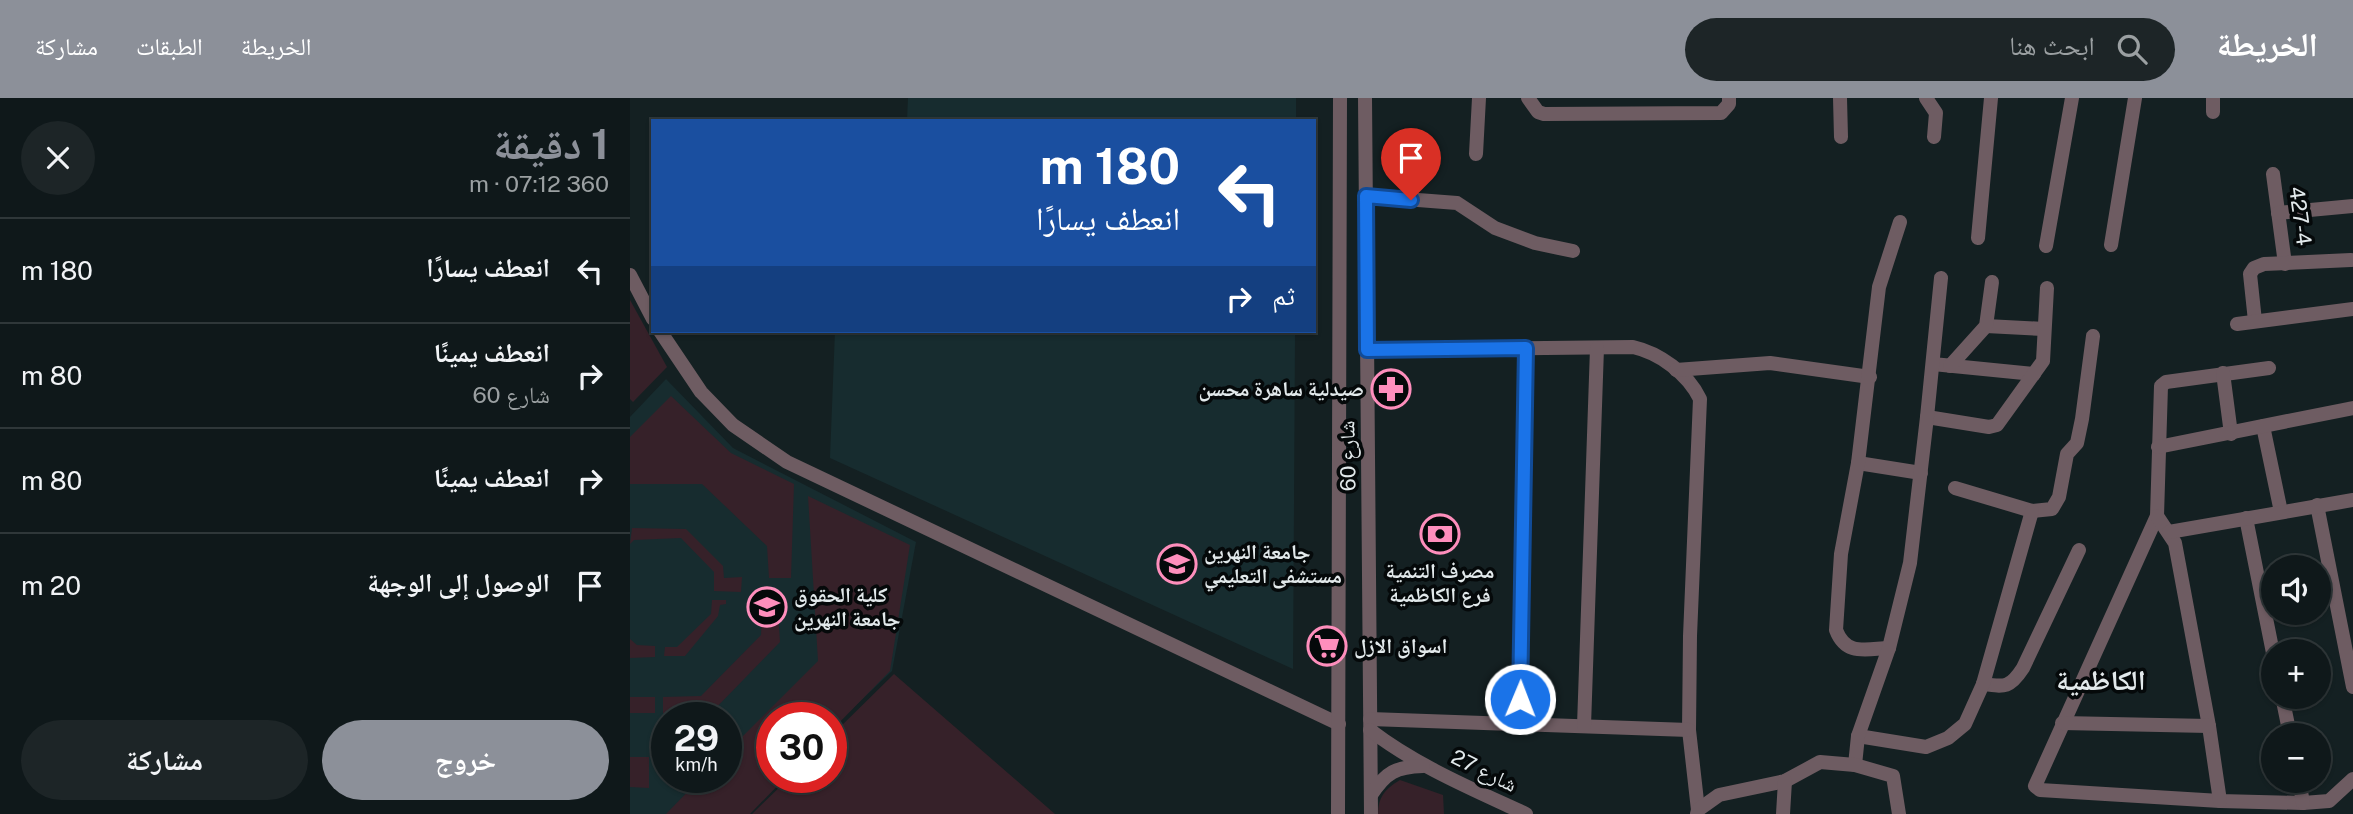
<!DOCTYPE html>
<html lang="ar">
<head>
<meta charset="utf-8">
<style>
  :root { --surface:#0f181a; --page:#1d2527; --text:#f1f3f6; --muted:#9ba0a2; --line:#2f3739; --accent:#8c9099 }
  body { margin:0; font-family:"Public Sans","Noto Naskh Arabic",sans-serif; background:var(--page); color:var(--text); direction:rtl; height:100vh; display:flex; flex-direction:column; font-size:26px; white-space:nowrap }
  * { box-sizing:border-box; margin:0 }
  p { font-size:23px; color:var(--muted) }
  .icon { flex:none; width:38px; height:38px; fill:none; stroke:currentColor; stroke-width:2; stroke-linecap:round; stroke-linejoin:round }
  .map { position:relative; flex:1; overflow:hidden; direction:ltr }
  .sheet { display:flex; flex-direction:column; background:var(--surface); width:630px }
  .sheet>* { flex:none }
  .hud { position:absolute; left:21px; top:21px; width:665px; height:214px; border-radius:0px; box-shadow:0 2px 5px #0004,0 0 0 2px var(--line); direction:rtl; background:#1a4fa0; color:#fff; overflow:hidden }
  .tools { position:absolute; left:1631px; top:457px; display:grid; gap:14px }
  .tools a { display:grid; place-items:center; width:70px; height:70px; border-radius:50%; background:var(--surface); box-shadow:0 2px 5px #0004,0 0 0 2px var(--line); font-size:35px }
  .speed { position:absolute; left:21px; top:604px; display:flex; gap:14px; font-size:35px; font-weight:700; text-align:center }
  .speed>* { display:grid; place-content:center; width:91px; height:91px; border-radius:50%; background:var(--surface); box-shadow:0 2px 5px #0004,0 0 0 2px var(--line); line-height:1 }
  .speed small { font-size:18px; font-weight:400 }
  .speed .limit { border:10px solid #d22; background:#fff; color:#111 }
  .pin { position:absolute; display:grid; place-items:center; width:60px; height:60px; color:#fff; margin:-72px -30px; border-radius:50% 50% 50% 0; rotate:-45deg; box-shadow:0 0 7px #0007 }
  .pin .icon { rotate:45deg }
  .me { position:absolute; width:77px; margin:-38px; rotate:1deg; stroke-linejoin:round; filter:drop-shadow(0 0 5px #0008) }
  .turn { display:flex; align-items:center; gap:24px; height:147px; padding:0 21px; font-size:32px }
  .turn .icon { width:91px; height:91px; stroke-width:2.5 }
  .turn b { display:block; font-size:49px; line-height:60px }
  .then { display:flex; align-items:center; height:66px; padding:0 21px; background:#0003; gap:14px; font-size:26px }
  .round { display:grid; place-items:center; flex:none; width:74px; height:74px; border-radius:37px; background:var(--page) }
  .head { display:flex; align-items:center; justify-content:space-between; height:119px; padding:0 21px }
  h1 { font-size:42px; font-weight:700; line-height:52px; color:var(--accent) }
  .button { display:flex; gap:14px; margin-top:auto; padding:14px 21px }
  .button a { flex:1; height:80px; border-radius:42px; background:var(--accent); color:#fff; font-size:28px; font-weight:700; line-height:80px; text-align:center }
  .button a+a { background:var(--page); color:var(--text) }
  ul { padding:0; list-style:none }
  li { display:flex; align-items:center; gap:21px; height:105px; padding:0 21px; border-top:2px solid var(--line) }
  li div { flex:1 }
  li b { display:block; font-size:26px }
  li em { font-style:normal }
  header { display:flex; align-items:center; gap:42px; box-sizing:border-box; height:98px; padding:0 35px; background:var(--accent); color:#fff }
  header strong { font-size:33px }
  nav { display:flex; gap:38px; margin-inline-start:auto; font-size:24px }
  .search { width:490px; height:63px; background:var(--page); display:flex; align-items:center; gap:18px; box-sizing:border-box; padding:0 24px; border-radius:38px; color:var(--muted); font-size:26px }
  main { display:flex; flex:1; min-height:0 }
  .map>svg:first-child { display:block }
</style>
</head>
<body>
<header>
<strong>الخريطة</strong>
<div class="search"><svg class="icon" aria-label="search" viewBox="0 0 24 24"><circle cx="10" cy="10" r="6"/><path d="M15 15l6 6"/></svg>ابحث هنا</div>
<nav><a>الخريطة</a><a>الطبقات</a><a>مشاركة</a></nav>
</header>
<main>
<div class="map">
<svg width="1723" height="716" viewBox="0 0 1723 716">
  <rect width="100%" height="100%" fill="#142022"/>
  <!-- built -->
  <g fill="#172c2f" fill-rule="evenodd">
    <polygon points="278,0 666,0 666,23 277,23"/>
    <polygon points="205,233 665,233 663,571 200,360"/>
    <path d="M36,281L103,350L286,444L262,573L201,631V620H142V679L113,716H0V319ZM37,620H96V679H37Z"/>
  </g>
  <!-- green -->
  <g fill="#362129">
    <polygon points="0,202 37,269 3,304 0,301"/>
    <polygon points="41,298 101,355 164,386 161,480 139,480 137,448 72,386 0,386 0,339"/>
    <polygon points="178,398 280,447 260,573 201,633 201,620 142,620 142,679 156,679 120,716 36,716 72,679 96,679 96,655 188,563"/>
    <polygon points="2,430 56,431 93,468 94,480 112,479 111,494 84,493 84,474 51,440 4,442 0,446"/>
    <polygon points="82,502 96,502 96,506 90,507 88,518 55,558 34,558 35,549 47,549 81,516"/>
    <polygon points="132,514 148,514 150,544 80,616 33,615 33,599 71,598 131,537"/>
    <polygon points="0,541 7,547 25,548 25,559 0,560"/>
    <polygon points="264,576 425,716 122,716 160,679 201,679 201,638"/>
    <rect x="0" y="599" width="25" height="16"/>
    <polygon points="0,659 19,659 19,690 0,689"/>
    <path d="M770,682L813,697L814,716H748C748,699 755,691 770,682Z"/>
  </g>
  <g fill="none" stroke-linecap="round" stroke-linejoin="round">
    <!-- minor -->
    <g stroke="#6e5c62" stroke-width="14">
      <polyline points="735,0 741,716"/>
      <polyline points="898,0 908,14 914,16 1091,15 1099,6 1099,0"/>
      <polyline points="1210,0 1211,39"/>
      <polyline points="1296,0 1306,15 1304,39"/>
      <polyline points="1583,14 1583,0"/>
      <polyline points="846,56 849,0"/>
      <polyline points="1643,76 1655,166"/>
      <polyline points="736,98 827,105 865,130 905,145 943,153"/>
      <polyline points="1648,115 1723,108"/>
      <polyline points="1348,140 1361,0"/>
      <polyline points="1481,147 1505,0"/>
      <polyline points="1416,148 1442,0"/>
      <polyline points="0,177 23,221"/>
      <polyline points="1625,223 1620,176 1624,170 1634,166 1721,162"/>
      <polyline points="1607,226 1723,211"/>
      <polyline points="1356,228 1414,231"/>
      <polyline points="30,233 71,294 103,327 157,364 709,626"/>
      <path d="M737,252L1003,249C1030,255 1058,276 1070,301L1060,538L1059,632L1068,712"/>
      <polyline points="1303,266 1404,276"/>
      <polyline points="1320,268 1356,228 1362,184"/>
      <polyline points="1639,270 1536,284 1531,288 1527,418 1405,688 1410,692 1590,703 1673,705 1699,703 1723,681"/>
      <polyline points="1046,272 1140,265 1240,279"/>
      <polyline points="1593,275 1601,336"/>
      <polyline points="1297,319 1359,329 1367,327 1413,263 1417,190"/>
      <polyline points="1633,328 1651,414"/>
      <polyline points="1528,349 1723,310"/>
      <polyline points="1228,365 1291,375"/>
      <polyline points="1325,390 1402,413 1422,411 1429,399 1437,356 1447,345 1452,321 1463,238"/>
      <polyline points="1687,407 1723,589"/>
      <polyline points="1527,418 1545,445 1579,628 1590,703"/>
      <polyline points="1616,420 1643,555"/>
      <polyline points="1539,434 1723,402"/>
      <path d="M1259,550C1235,551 1216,558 1206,532L1211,456L1228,365L1249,189L1270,124"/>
      <path d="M1353,586C1375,589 1380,590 1393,570L1449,452"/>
      <polyline points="1652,598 1660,637"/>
      <polyline points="740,621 1059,632"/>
      <polyline points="889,625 896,250"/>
      <polyline points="1432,625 1579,628"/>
      <polyline points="954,628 967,250"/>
      <path d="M740,632C787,668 842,691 896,716"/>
      <polyline points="1228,638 1296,649 1318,640 1335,626 1353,586 1402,413"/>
      <polyline points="1225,667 1228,638 1259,550 1280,465 1297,319 1311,180"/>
      <polyline points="1669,682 1673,705"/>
      <path d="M741,697C756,674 766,669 793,668"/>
      <polyline points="708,716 710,0"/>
      <polyline points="1067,716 1068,712 1089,697 1155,683 1190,664 1225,667 1263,678 1269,716"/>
      <polyline points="1153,716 1155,683"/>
    </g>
  </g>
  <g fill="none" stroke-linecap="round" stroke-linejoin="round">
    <!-- route casing -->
    <g stroke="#114b97" stroke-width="18">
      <polyline id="route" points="781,102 736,98 737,252 896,250 890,601"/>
    </g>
    <!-- route -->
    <use href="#route" stroke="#1a73e8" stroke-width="12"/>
  </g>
  <!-- icons -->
  <defs>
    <g id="pharmacy-ring" transform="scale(2.0125)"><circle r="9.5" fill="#05090a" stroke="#fe8ebc" stroke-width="1.5"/><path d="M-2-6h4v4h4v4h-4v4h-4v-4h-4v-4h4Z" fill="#fe8ebc"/></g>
    <g id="bank-ring" transform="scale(2.0125)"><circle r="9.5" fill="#05090a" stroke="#fe8ebc" stroke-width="1.5"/><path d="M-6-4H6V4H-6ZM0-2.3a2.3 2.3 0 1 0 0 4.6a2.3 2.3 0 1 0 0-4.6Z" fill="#fe8ebc"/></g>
    <g id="university-ring" transform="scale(2.0125)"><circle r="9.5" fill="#05090a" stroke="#fe8ebc" stroke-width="1.5"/><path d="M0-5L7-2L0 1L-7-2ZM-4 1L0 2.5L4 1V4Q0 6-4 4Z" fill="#fe8ebc"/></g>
    <g id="supermarket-ring" transform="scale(2.0125)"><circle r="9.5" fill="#05090a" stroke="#fe8ebc" stroke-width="1.5"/><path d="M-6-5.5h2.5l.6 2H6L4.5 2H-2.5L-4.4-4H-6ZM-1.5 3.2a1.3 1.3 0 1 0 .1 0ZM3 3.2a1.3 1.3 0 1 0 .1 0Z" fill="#fe8ebc"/></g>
  </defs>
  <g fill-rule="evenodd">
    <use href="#pharmacy-ring" x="761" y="291"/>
    <use href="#bank-ring" x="810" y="436"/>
    <use href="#university-ring" x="547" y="466"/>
    <use href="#university-ring" x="137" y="509"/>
    <use href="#supermarket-ring" x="697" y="548"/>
  </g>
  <g text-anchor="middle" stroke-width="7" stroke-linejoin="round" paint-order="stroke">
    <!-- street labels -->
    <g font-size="21" fill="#e2e9eb" stroke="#05090a">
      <text transform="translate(1670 118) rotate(82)" y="7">427-4</text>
      <text transform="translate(718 358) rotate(-91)" y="7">شارع 60</text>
      <text transform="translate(854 673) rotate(26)" y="7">شارع 27</text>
    </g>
    <!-- poi labels -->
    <g font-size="21" font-weight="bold" fill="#e2e9eb" stroke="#05090a" text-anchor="start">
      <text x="734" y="298" text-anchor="end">صيدلية ساهرة محسن</text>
      <text x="574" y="461">جامعة النهرين<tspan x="574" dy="24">مستشفى التعليمي</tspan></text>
      <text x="810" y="480" text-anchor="middle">مصرف التنمية<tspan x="810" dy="24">فرع الكاظمية</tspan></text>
      <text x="164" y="504">كلية الحقوق<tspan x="164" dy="24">جامعة النهرين</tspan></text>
      <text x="724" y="555">اسواق الازل</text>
    </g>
    <!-- district labels -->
    <g font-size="28" font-weight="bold" fill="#e2e9eb" stroke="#05090a">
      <text x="1471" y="592">الكاظمية</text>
    </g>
  </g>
</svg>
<div class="tools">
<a><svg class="icon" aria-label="sound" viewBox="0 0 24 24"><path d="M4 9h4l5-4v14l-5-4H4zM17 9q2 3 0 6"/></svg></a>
<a>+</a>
<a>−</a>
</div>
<div class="speed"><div>29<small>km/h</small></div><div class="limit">30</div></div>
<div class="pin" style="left:781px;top:102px;background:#d93025"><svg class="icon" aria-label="arrive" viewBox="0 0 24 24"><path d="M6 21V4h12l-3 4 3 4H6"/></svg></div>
<svg class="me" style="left:890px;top:601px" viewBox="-20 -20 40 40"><circle r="17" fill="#1a73e8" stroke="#fff" stroke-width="3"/><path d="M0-11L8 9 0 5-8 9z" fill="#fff"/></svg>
<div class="hud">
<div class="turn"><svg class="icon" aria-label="left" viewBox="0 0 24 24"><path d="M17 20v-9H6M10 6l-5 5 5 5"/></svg><div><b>180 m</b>انعطف يسارًا</div></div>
<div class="then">ثم<svg class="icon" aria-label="right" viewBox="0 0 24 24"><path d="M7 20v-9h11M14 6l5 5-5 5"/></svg></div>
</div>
</div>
<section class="sheet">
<div class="head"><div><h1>1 دقيقة</h1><p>360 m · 07:12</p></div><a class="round"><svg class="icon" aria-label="close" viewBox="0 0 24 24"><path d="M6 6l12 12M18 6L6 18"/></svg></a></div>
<ul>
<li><svg class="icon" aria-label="left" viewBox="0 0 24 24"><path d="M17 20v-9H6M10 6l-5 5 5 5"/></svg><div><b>انعطف يسارًا</b></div><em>180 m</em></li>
<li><svg class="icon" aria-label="right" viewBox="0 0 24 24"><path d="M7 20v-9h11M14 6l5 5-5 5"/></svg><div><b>انعطف يمينًا</b><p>شارع 60</p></div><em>80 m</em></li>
<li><svg class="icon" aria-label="right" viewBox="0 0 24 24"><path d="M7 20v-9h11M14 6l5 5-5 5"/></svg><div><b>انعطف يمينًا</b></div><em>80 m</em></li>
<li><svg class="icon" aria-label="arrive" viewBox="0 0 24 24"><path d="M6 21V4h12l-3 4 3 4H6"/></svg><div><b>الوصول إلى الوجهة</b></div><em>20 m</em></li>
</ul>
<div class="button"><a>خروج</a><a>مشاركة</a></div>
</section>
</main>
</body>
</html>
